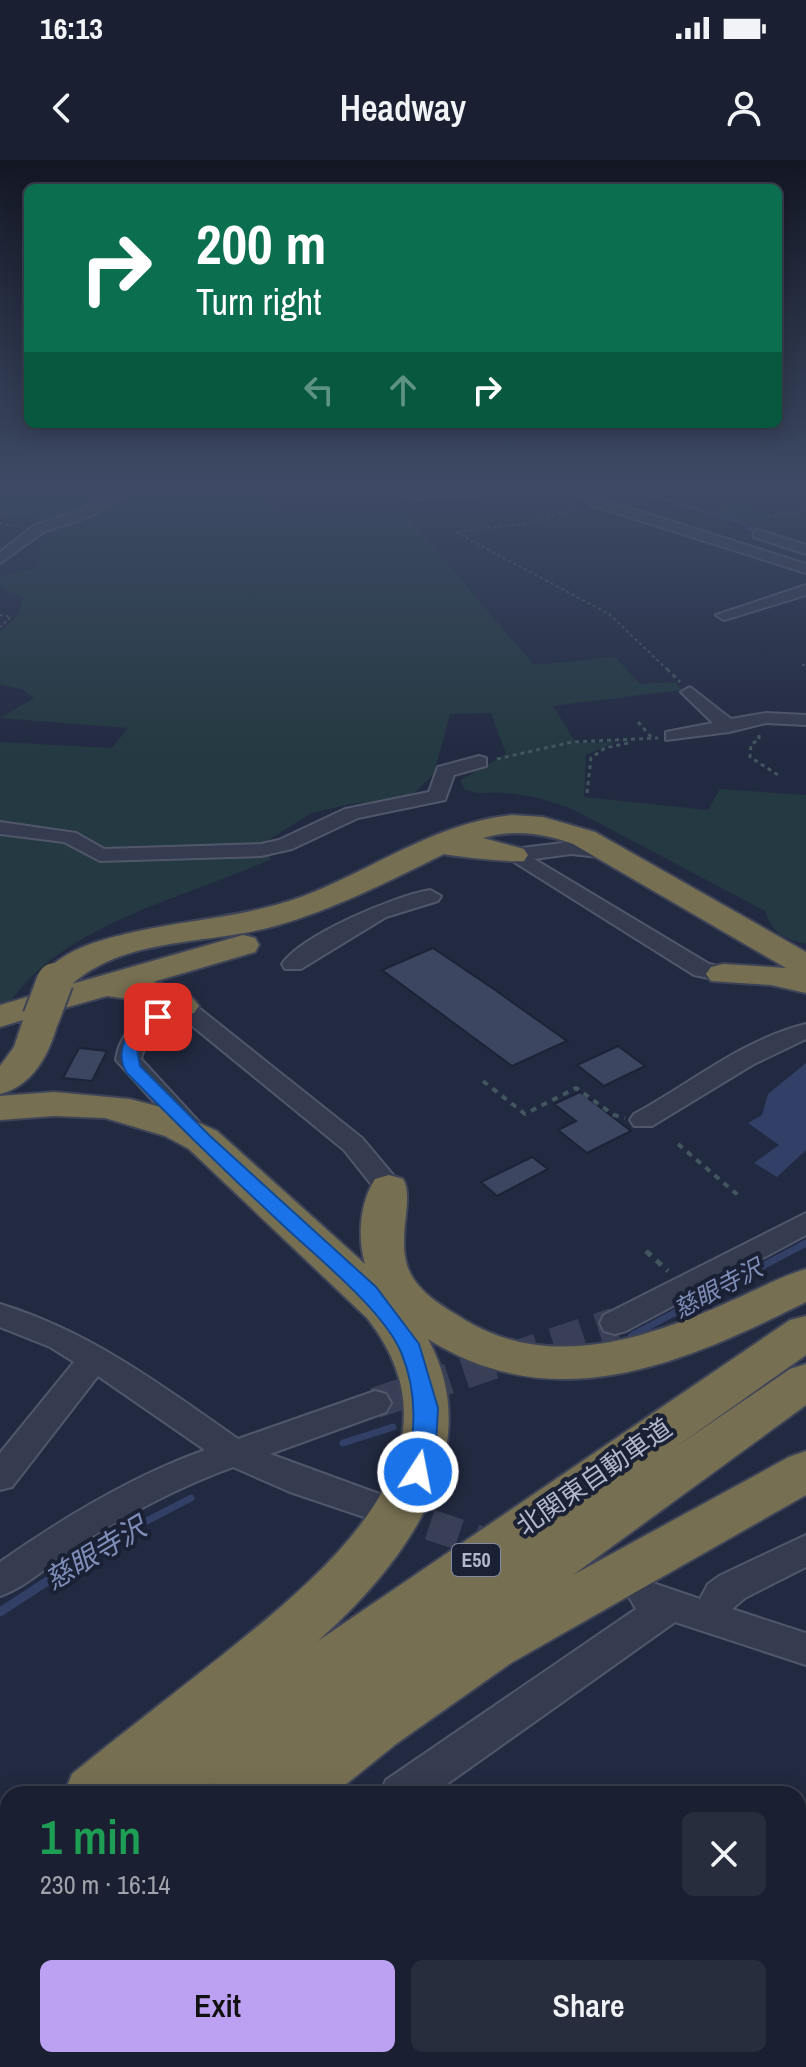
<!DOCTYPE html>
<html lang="en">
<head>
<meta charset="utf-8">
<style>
  :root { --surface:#1a2031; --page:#272d3d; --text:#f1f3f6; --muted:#9fa3ab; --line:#383e4d; --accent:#bca0f2 }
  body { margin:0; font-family:"Archivo Narrow","Noto Sans JP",sans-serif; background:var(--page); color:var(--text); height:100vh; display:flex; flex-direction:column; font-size:30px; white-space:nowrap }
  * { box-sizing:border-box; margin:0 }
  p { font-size:26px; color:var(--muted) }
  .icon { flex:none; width:44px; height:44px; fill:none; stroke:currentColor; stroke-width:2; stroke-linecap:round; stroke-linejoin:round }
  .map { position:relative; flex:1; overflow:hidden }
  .side { position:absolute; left:0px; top:1626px; width:806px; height:282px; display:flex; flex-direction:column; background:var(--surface); border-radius:24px 24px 0 0; box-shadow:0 4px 20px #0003,0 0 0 2px var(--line) }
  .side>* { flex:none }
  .banner { position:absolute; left:24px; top:24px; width:758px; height:244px; border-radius:12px; box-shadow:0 4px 20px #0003,0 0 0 2px var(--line); background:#0b6e4f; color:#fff; overflow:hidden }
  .pin { position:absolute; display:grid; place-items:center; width:68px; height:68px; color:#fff; margin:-34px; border-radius:16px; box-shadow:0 4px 12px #0006 }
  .me { position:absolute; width:88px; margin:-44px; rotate:11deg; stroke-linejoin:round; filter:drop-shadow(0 0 6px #0008) }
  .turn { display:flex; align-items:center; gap:28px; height:168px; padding:0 40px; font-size:36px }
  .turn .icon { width:104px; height:104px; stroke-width:2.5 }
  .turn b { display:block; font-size:56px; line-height:68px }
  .lanes { display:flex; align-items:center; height:76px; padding:0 40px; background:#0003; justify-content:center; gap:40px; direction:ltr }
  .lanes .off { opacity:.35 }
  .round { display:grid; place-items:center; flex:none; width:84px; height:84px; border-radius:12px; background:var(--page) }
  .summary { display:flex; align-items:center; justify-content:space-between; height:136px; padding:0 40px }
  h1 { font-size:48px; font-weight:600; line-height:60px; color:#1e9e55 }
  .primary-button { display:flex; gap:16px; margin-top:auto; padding:16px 40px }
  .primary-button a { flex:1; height:92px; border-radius:12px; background:var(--accent); color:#111; font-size:32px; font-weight:600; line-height:92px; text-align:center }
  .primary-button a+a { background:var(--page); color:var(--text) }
  .status { display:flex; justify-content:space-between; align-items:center; height:56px; padding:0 40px; background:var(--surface); direction:ltr }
  .status svg { height:22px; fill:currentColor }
  header { display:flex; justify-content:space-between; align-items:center; height:104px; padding:0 40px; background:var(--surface); font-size:36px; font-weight:600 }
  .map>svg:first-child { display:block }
</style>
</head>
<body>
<div class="status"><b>16:13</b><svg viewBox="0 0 49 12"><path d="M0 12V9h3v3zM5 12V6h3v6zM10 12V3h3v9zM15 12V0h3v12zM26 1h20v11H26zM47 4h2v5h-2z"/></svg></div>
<header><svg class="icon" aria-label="back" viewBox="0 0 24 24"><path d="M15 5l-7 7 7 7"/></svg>Headway<svg class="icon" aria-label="person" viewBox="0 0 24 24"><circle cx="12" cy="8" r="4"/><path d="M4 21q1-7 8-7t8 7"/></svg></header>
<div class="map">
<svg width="806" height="1907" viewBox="0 0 806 1907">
  <rect width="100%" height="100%" fill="#222a41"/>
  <!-- green -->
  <g fill="#243941">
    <path d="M0,328H270L266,342L286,355H406L534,505L615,497L640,524L674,522L682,530L553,546L576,583L616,582L586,595L584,637L708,650L720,629L806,635V784C783,778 773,774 765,751L578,652C555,642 528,634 503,633C488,632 480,635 465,630L460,620L506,594L491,553L450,554L434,614L409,638L351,644L312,653L265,682L271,699C188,737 66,763 11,841L0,844V582L112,588L128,568L0,558L34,538L22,529L0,525V473L16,457L24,438L0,427V416L39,407L41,380L50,369L35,360L0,354Z"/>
    <polygon points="735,343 774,355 745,364 711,352"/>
  </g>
  <!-- water -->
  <polygon fill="#323f67" points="806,903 806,990 777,1017 754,1003 779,985 748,963 762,955 768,934"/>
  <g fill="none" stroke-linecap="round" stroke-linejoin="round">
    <!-- stream-far2 -->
    <g stroke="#323f67" stroke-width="3">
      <polyline points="628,328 746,364"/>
      <polyline points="750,366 746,368 761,373"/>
    </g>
    <!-- stream-far1 -->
    <g stroke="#323f67" stroke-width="7">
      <polyline points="631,1176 806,1083"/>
      <polyline points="343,1283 393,1267"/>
      <polyline points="46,1422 112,1379 191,1338"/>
    </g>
    <!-- stream -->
    <polyline stroke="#323f67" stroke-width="9" points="0,1452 49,1420"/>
  </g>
  <!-- building -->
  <g fill="#3d4661" stroke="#1d2337" stroke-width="2">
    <polygon points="433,788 495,830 567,881 512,906 382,810"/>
    <polygon points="618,886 645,906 604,926 577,905"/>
    <polygon points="79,888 107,891 92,921 63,918"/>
    <polygon points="580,932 631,971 587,993 558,970 576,961 554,944"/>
    <polygon points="532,997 548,1009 497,1036 481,1022"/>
  </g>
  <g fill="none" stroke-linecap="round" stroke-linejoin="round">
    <!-- minor-tunnel -->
    <g stroke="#383f56" stroke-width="31" stroke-dasharray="31 16" stroke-linecap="butt">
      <polyline points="375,1243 615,1163"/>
      <polyline points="385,1350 503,1389"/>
    </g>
    <!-- minor casing -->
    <g stroke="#51576b" stroke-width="4">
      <g id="minor">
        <polygon points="122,328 139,328 89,357 45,371 0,403 0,392 35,365 79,351"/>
        <polygon points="456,328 520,328 513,332 413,339 406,335 413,331"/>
        <polygon points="567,328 583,328 604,340 806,404 806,413 594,346"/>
        <polygon points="759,370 806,385 806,394 754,377 754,371"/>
        <polygon points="806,425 806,435 724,460 716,455"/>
        <polygon points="690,527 731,559 766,553 806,555 806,565 766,563 729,572 666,580 666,572 713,563 681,532"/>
        <polygon points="479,596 486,598 486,606 454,615 445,640 358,658 292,689 261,696 100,701 64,682 0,674 0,662 76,673 104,689 261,684 279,680 345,649 429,632 438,607"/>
        <polygon points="571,682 608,686 618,692 608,698 571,694 534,699 709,804 731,809 735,814 731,819 723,821 694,815 503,695 513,689"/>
        <path d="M430,730L441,736L438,741L386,757L301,809H285L282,804C302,775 394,736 430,730Z"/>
        <path d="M182,839L190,841L362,978L399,1022L403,1028L399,1034H379L344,990L180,856L147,878L141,899L213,977L209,983H191L116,900C120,867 151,846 182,839Z"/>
        <path d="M806,864V879L754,904L652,966H634L630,960L634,954C690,924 743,879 806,864Z"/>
        <polygon points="806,1053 806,1075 626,1171 615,1174 604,1171 600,1163 604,1155"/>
        <path d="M0,1144C89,1171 163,1226 238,1279L375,1231L386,1234L391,1243L386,1252L270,1294L382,1335L387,1345L382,1355L370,1359L290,1332L233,1307C178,1327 122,1357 73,1389C49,1404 27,1427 0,1436V1402C63,1358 132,1316 205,1290L98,1216L12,1327L0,1330V1293L74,1202L50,1187L0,1167Z"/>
        <polygon points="806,1375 806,1407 745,1438 732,1449 806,1473 806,1505 675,1462 433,1634 380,1634 386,1620 636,1449 629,1437 634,1426 647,1421 700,1439 708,1424 719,1416"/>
        <polygon points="41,1900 93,1900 90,1907 38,1907"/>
        <polygon points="302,1900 357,1900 360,1907 305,1907"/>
      </g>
    </g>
    <!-- highway casing -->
    <g stroke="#3e4458" stroke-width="4">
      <g id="highway">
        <path d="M512,655L543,657L595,672L806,792V833L771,825L711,821L706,814L711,807L723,804L786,808L573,684C543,673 514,669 483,678L524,689L528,695L524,701C518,703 450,696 444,694C389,721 335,749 275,766C208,785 127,776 72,824L243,775L255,778L259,785L255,792L153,822C170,825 190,832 199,846L194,853L182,856L149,842L107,836L54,851L59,858C51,891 35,925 0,934V906L14,887L23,860L0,867V845L51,830L43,828L38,821C59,790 99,780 134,772C190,759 246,757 301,737C371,711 436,662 512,655Z"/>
        <path d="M54,932L130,939L168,949L217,971L365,1104C357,1077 360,1042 375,1019L389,1015L403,1019C416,1040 392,1085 413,1118C426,1138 446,1148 465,1160C551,1212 649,1178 733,1140C757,1130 781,1116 806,1109V1142C684,1203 556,1260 428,1179C490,1293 401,1407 318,1481L790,1160L806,1156V1195L673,1289L790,1209L806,1204V1245L573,1415L789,1297L806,1291V1335L511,1503L396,1584L334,1634H207L211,1623L198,1634H64L72,1614C121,1574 171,1536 220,1497C319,1417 476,1296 367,1158L189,989L165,976L105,958L54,956L0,960V936Z"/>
        <polygon points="8,1677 8,1780 0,1783 0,1680"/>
        <polygon points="8,1785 8,1853 0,1856 0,1788"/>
      </g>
    </g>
    <!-- path-far3 -->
    <g stroke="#42565e" stroke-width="2" stroke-dasharray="3 3" stroke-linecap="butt">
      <polyline points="794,328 806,331"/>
      <polyline points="578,348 523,364 455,372 609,454 669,511"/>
      <polyline points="762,360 787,352 806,351"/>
      <polyline points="0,363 17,366"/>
      <polyline points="0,455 11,457 0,467"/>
      <polyline points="802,505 806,505"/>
    </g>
    <!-- path-far2 -->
    <g stroke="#42565e" stroke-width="3" stroke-dasharray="4 4" stroke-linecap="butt">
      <polyline points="667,509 680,522"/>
      <polyline points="638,562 652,578"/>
      <polyline points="759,575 759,580 751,584 750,597 778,615"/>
      <polyline points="497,599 572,582 658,578"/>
      <polyline points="587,633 591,598 605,588 628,583"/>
    </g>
    <!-- path-far1 -->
    <g stroke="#42565e" stroke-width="4" stroke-dasharray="6 6" stroke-linecap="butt">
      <polyline points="483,921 525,954 576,928 614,955 625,958"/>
      <polyline points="678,984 739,1036"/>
    </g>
    <!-- path -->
    <polyline stroke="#42565e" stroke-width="5" stroke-dasharray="7 7" stroke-linecap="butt" points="646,1091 668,1111"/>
    <!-- minor -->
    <use href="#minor" fill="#363c50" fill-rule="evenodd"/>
    <!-- highway -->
    <use href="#highway" fill="#776f52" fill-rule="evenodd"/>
    <!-- highway-bridge casing -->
    <g stroke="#3e4458" stroke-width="40" stroke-linecap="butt">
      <polyline id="highway-bridge" points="41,858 55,821"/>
    </g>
    <!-- highway-bridge -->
    <use href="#highway-bridge" stroke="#776f52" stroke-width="36"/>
  </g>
  <!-- sky -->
  <linearGradient id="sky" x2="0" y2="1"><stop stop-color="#131724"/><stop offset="0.55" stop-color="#3e4a65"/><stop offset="1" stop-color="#3e4a65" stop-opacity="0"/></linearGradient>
  <rect width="806" height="595" fill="url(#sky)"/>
  <!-- route -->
  <path fill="#1a73e8" stroke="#114b97" stroke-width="2" d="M158,852L166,857L150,871L137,890L140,906L210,976L376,1127L419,1184L438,1248L436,1282L426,1319H409L406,1312C416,1272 418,1232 401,1192C383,1150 319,1099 285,1067C231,1017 179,966 127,913C112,890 132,859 158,852Z"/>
  <g text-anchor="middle" stroke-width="8" stroke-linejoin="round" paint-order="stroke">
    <!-- shield labels -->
    <rect fill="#1b2135" stroke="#858b9e" stroke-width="2" x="452" y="1384" width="48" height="32" rx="6"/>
    <g font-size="20" font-weight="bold" fill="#b2b8cb">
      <text x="476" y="1407">E50</text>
    </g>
    <!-- water labels -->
    <g font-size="24" font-style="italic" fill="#7f8db9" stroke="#1b2135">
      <text transform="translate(718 1129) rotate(-28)" y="8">慈眼寺沢</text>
    </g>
    <!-- near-street labels -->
    <g font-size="26" fill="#b2b8cb" stroke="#1b2135">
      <text transform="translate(594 1317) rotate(-35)" y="9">北関東自動車道</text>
    </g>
    <!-- near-water labels -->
    <g font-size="28" font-style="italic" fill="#7f8db9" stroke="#1b2135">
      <text transform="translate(95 1393) rotate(-31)" y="10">慈眼寺沢</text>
    </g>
  </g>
</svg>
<div class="pin" style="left:158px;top:857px;background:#d93025"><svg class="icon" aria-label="arrive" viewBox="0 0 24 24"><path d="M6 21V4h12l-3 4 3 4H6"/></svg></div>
<svg class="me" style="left:418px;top:1312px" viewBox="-20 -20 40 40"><circle r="17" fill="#1a73e8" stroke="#fff" stroke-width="3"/><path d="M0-11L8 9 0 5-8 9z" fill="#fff"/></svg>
<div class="banner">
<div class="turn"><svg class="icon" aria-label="right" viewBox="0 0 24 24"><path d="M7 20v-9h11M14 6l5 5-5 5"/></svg><div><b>200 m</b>Turn right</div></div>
<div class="lanes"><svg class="icon off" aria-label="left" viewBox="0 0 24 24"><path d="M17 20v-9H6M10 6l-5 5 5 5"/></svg><svg class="icon off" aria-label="ahead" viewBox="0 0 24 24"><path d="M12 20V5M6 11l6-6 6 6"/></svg><svg class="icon" aria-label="right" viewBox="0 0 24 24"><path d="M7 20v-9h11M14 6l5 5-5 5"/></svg></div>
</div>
<section class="side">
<div class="summary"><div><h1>1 min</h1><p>230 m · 16:14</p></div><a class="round"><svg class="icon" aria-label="close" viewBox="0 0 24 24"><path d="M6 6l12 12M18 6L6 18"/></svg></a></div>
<div class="primary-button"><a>Exit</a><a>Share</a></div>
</section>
</div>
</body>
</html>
